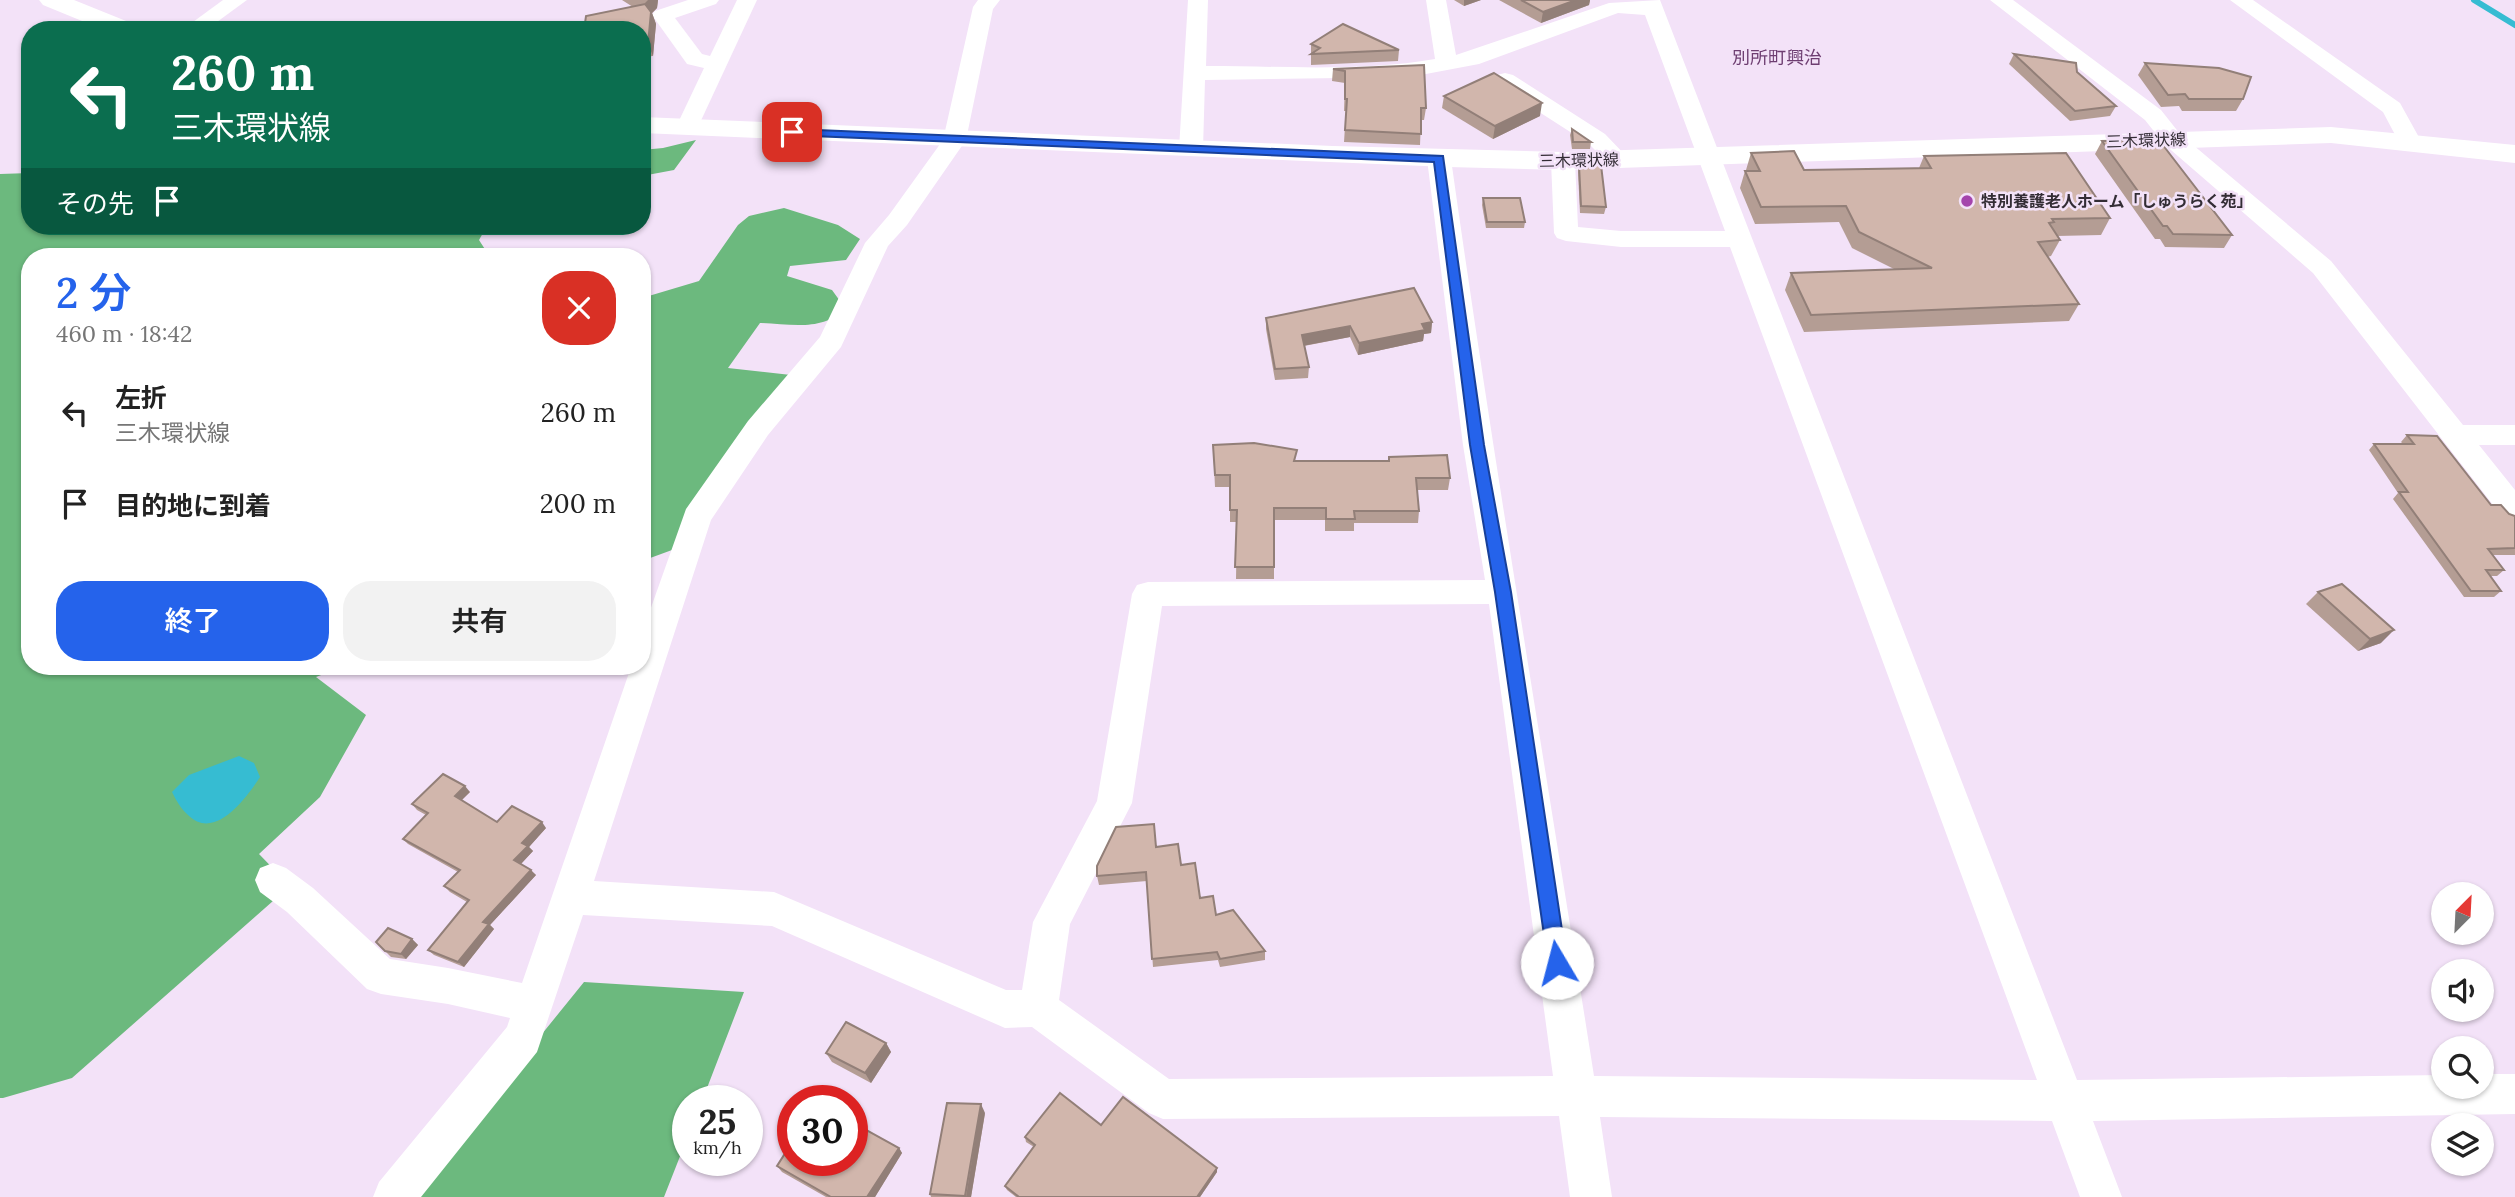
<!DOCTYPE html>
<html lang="ja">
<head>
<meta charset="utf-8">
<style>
  :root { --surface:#fff; --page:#f2f2f2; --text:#222; --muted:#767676; --accent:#2563eb }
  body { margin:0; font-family:Lora,"Noto Sans JP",serif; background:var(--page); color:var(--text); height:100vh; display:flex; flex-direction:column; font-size:26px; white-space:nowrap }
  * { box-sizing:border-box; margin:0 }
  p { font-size:23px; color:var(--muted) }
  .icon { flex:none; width:38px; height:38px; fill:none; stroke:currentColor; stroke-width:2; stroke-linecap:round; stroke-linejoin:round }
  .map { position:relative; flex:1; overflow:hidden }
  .details { position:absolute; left:21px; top:248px; width:630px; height:427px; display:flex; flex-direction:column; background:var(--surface); border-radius:28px; box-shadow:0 2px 5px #0004 }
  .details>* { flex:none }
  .top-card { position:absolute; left:21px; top:21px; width:630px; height:214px; border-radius:28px; box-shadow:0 2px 5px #0004; background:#0b6e4f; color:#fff; overflow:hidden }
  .needle { width:46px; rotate:24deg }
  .tools { position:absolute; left:2431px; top:882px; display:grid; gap:14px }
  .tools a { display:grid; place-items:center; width:63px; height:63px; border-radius:50%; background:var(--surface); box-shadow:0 2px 5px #0004; font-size:35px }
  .speed { position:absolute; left:672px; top:1085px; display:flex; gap:14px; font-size:35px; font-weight:700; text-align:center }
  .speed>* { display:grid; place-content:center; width:91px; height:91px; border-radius:50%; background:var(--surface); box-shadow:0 2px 5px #0004; line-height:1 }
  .speed small { font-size:18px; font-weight:400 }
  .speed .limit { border:10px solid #d22; background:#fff; color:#111 }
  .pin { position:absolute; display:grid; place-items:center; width:60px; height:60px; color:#fff; margin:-30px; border-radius:14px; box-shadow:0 4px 10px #0006 }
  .me { position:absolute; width:77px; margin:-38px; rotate:352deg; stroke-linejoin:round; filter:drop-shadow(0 0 5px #0008) }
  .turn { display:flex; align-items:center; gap:24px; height:147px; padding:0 35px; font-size:32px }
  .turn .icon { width:91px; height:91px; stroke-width:2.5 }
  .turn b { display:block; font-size:49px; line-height:60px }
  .then { display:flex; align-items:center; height:66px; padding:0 35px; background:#0003; gap:14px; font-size:26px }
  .round { display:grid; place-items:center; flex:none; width:74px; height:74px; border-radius:28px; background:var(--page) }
  .headline { display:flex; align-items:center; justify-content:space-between; height:119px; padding:0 35px }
  h1 { font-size:42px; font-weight:600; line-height:52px; color:var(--accent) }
  .button { display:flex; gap:14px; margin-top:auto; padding:14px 35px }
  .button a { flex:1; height:80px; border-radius:28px; background:var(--accent); color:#fff; font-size:28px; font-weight:600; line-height:80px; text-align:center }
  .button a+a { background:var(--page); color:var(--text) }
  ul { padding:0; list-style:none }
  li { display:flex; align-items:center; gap:21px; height:91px; padding:0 35px }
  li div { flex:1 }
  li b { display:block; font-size:26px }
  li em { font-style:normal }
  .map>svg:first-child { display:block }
</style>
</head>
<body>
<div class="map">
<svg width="2515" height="1197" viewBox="0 0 2515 1197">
  <rect width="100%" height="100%" fill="#f3e2f8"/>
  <!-- forest -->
  <g fill="#6cb97e">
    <polygon points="696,140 674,170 642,176 642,150 663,148"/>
    <polygon points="30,173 30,226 487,226 479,240 490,257 30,257 30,667 342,667 316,677 366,715 320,797 259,854 290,886 72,1078 3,1098 0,1098 0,174"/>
    <path d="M784,208L838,225L860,239L846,260L790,266L787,276L832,290L845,308C824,332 790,324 760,323L728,368L791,375L672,550L642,561V298L699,281L738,225L749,216Z"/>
    <polygon points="584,982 744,992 702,1101 688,1101 688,1136 664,1197 410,1197"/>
  </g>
  <!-- water -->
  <path fill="#36bcd2" d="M239,756L254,763L260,777C247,797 215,842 188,815C181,809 176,800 172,792L189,775Z"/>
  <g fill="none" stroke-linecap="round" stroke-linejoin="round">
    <!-- stream -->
    <polyline stroke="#36bcd2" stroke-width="6" points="2474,0 2515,25"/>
    <!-- minor -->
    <g fill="#fff" fill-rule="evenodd">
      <polygon points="223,0 247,0 206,30 182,30"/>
      <polygon points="688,0 719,0 716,4 675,18 702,54 710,56 737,0 757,0 698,127 695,132 679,132 676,127 704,68 687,64 652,15 655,11"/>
      <path d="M978,0H1000L993,9L966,140L907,225L888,246L841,347L768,435L711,520L594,881L774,892L1006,990H1022L1033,922L1097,801L1132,594L1137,585L1148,582L1485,580L1463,445L1427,159L1431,154H1447L1451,159C1494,465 1546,770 1594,1076L2037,1080L1730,247H1621L1566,241L1557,238L1554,233L1551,161L1555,156H1571L1575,161L1578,227L1621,231H1725L1645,15L1618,13L1479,64L1410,77L1205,80L1203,149L1199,154H1183L1179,149L1188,0H1208L1206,66C1281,66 1361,72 1435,59L1426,0H1446L1456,55L1609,3L1660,0L2077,1080L2443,1075V1087H2482V1074H2515V1114L2093,1121L2122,1197H2080L2052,1121L1600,1117L1612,1197H1570L1559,1116L1163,1119L1149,1113L1032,1027L1005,1028L772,926L583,915L537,1052L421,1197H373L379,1182L507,1027L510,1018L448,1004L381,994L367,989L287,912L260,892L255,880L260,868L273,863L286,868L313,888L390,959L448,968L522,983L631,667H642V633L686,509L748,421L820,337L865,243L889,215L943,140L973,7ZM1489,604L1553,1076L1169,1079L1059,1000L1070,924L1132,803L1162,606Z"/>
      <polygon points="1990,0 2013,0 2161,110 2180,134 2331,261 2463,425 2515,425 2515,445 2479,445 2515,490 2515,522 2504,519 2313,273 2164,144 2145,120"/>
      <polygon points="2230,0 2253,0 2400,103 2421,141 2417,146 2401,146 2383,112"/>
      <polygon points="1505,73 1513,75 1605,134 1629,159 1625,164 1609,164 1589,144 1497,85 1494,80 1497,75"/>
    </g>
    <!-- major -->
    <g fill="#fff" fill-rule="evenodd">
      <polygon points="39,0 74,0 136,25 140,30 104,30 43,5"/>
      <polygon points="642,117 1333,146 1563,152 2331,127 2515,145 2515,163 2331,143 1563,170 1448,167 642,133"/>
    </g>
  </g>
  <!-- wall -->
  <g fill="#b49d94">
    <polygon points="622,0 658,0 657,8 652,13 656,24 653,56 642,57 642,30 633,7"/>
    <polygon points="1454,0 1481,0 1464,6"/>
    <polygon points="1499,0 1590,0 1589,5 1541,23"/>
    <polygon points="1311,44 1399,50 1398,61 1311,65"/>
    <polygon points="2014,54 2077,72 2116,106 2110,116 2070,121 2009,64"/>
    <polygon points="2145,63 2243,99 2236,111 2182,111 2179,106 2161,107 2138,75"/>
    <polygon points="1424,65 1426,108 1424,120 1421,120 1420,145 1344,142 1346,111 1344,111 1345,83 1332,81 1333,69"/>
    <polygon points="1444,96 1540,116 1493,139 1442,108"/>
    <polygon points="1572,129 1591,142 1590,149 1572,149 1570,135"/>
    <polygon points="2102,141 2232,235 2224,248 2165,247 2160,239 2155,239 2095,154"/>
    <polygon points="1751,153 1804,170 1919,168 1924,156 2110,218 2101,235 2057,236 2060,240 2051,256 2047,257 2079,304 2069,321 1804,332 1785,290 1791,273 1894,269 1852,248 1839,222 1755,224 1740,188 1745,171 1747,171 1746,170"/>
    <polygon points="1579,165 1606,207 1604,214 1580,213 1578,172"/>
    <polygon points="1483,198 1525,222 1524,228 1486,228 1482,205"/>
    <polygon points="1266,318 1432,322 1431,333 1424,334 1423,341 1358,355 1350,337 1304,346 1309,367 1308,378 1275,380 1266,329"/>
    <polygon points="2407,435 2491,505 2515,516 2515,555 2492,555 2504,570 2497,576 2490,576 2501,591 2494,597 2464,597 2393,499 2398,493 2369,450 2374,444 2403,444 2401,442"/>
    <polygon points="1213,445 1297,461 1389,461 1389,457 1450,478 1448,490 1417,490 1419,511 1418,523 1354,523 1354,531 1325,531 1325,520 1274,520 1274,579 1236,579 1237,522 1230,522 1230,487 1215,487"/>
    <polygon points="2318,592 2381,643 2358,651 2306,604"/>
    <polygon points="470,792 461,800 497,822 546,828 529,847 533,851 521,864 536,875 490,925 494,929 464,967 434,955 428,950 467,902 450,892 444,886 458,872 408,844 403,839 426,815 417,810 412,804"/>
    <polygon points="1156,847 1181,865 1200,898 1216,915 1265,951 1265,960 1220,967 1218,960 1153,967 1147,881 1099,885 1097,876"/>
    <polygon points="412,939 418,945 406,959 391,957 385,951"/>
    <polygon points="886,1043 891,1052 871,1083 832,1062 826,1053"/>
    <polygon points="985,1113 971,1197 931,1197 930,1194"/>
    <polygon points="1101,1125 1217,1172 1200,1197 1016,1197 1007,1190 1005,1186 1034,1147 1026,1142 1025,1137"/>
    <polygon points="899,1148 902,1153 875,1197 826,1197 782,1172 777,1166"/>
  </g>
  <!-- shaded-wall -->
  <g fill="#927f78">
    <polygon points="648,0 658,0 657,8 652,13 656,24 653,56 648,44 650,16 645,3"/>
    <polygon points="1464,0 1481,0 1464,6"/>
    <polygon points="1576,0 1590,0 1589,5 1541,23 1543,12"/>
    <polygon points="1542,103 1540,116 1493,139 1495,126"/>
    <polygon points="1432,322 1431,333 1424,334 1423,341 1358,355 1359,343 1422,324"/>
    <polygon points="1350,326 1350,337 1302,346 1302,335"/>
    <polygon points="2394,630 2381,643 2358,651 2370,639"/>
    <polygon points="465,786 470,792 460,802 455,796"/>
    <polygon points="542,822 546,828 529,847 533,851 519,866 514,860 522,843"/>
    <polygon points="531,870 536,875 490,925 494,929 464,967 458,962 483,922"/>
    <polygon points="412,939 418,945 406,959 401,954"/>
    <polygon points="886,1043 891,1052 871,1083 865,1073"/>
    <polygon points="981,1104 985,1113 971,1197 966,1197"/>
    <polygon points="899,1148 902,1153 875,1197 867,1197"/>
    <polygon points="1217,1168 1217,1172 1200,1197 1197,1197"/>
  </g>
  <!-- building -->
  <g fill="#d1b6ac" stroke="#927f78" stroke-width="2">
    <polygon points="1521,0 1576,0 1543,12"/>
    <polygon points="645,4 651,12 648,44 642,44 642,30 584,30 586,16"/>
    <polygon points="1343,24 1399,50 1311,54 1320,48 1311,44"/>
    <polygon points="2014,54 2076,63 2077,72 2116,106 2075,111"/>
    <polygon points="2145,63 2219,68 2251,77 2243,99 2189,99 2185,94 2168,95"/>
    <polygon points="1424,65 1426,108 1421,108 1421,134 1345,130 1347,99 1345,99 1345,71 1333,69"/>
    <polygon points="1494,73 1542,103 1495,126 1444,96"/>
    <polygon points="1572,129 1591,142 1573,142"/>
    <polygon points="2159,140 2232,235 2173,234 2167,226 2163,226 2102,141"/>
    <polygon points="1794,151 1804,170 1931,168 1924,156 2066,153 2110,218 2052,219 2054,222 2049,223 2060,240 2038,242 2079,304 1811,315 1791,273 1932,268 1859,232 1846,206 1761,207 1745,171 1760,171 1751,153"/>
    <polygon points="1579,165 1601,165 1606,207 1581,206"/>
    <polygon points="1483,198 1520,198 1525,222 1487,222"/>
    <polygon points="1414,288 1432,322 1422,324 1425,330 1359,343 1350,326 1302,335 1309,367 1275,369 1266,318"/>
    <polygon points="2407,435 2437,436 2491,505 2501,505 2509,514 2515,516 2515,548 2488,549 2504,570 2486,570 2501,591 2471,591 2399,492 2408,492 2374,444 2414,444"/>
    <polygon points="1254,443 1297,450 1294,461 1389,461 1389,457 1447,455 1450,478 1416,478 1419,511 1354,511 1355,519 1326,519 1326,508 1274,508 1274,567 1235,567 1237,510 1230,510 1230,475 1215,475 1213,445"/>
    <polygon points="2342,584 2394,630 2370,639 2318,592"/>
    <polygon points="443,774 465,786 455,796 497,822 512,806 542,822 522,843 528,846 514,860 531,870 483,922 489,924 458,962 428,950 469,900 444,886 460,870 403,839 428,813 412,804"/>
    <polygon points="1154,824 1156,847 1178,844 1181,865 1195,863 1200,898 1213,896 1216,915 1233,910 1265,951 1220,959 1217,952 1152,959 1146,872 1097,876 1097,866 1116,827"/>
    <polygon points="388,928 412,939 401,954 385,951 376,942"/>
    <polygon points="846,1022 886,1043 865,1073 826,1053"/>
    <polygon points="1060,1093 1101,1125 1123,1097 1217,1168 1197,1197 1019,1197 1005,1186 1035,1145 1025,1137"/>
    <polygon points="947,1103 981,1104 965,1196 930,1194"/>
    <polygon points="852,1122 899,1148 867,1197 831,1197 777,1166 793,1141 793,1160 852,1160"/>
  </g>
  <!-- route -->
  <polygon fill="#2563eb" stroke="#184099" stroke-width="2" points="792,129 1443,156 1484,445 1511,592 1567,963 1564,970 1557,972 1550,970 1548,963 1495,592 1470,445 1434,162 788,135 787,132"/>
  <!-- markers -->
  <circle fill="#a444ac" stroke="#f3e2f8" stroke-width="2.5" cx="1967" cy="201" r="7"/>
  <g text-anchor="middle" stroke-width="5" stroke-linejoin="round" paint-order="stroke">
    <!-- far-street labels -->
    <g font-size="16" fill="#332d35" stroke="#f3e2f8">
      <text transform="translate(2146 140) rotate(-2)" y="6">三木環状線</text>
      <text transform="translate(1579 160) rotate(-1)" y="6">三木環状線</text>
    </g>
    <!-- far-poi labels -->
    <g font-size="16" font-weight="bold" fill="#332d35" stroke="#f3e2f8" text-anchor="start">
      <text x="1981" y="207">特別養護老人ホーム「しゅうらく苑」</text>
    </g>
    <!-- far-quarter labels -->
    <g font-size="18" fill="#6e3e71" stroke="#f3e2f8">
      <text x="1777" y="64">別所町興治</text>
    </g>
  </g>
</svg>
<div class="tools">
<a><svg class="needle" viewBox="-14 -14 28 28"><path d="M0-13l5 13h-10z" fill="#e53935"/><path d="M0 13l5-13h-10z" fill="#767676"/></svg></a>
<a><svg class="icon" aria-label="sound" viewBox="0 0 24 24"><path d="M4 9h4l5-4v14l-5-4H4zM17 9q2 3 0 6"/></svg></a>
<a><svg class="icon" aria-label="search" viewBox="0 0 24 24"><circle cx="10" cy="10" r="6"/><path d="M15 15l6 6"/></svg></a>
<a><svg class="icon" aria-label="layers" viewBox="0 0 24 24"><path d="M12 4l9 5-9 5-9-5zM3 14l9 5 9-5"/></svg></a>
</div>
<div class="speed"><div>25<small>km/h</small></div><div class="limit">30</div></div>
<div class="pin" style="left:792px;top:132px;background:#d93025"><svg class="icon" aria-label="arrive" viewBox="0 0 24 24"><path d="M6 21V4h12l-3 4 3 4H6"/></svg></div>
<svg class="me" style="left:1557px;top:963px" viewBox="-20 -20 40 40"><circle r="19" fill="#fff"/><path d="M0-13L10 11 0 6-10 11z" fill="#2563eb"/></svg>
<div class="top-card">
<div class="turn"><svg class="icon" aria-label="left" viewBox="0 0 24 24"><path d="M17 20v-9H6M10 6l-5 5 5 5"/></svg><div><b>260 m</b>三木環状線</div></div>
<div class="then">その先<svg class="icon" aria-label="arrive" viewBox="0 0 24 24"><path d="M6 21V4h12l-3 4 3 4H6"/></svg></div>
</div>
<section class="details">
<div class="headline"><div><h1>2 分</h1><p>460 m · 18:42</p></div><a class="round" style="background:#d93025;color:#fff"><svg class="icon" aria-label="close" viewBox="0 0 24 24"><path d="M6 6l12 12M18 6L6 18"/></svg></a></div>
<ul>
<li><svg class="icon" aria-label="left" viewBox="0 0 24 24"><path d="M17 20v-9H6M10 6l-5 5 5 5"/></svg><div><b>左折</b><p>三木環状線</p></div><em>260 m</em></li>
<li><svg class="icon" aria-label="arrive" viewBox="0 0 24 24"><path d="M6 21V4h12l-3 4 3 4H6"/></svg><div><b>目的地に到着</b></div><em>200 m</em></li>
</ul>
<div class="button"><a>終了</a><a>共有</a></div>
</section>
</div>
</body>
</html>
